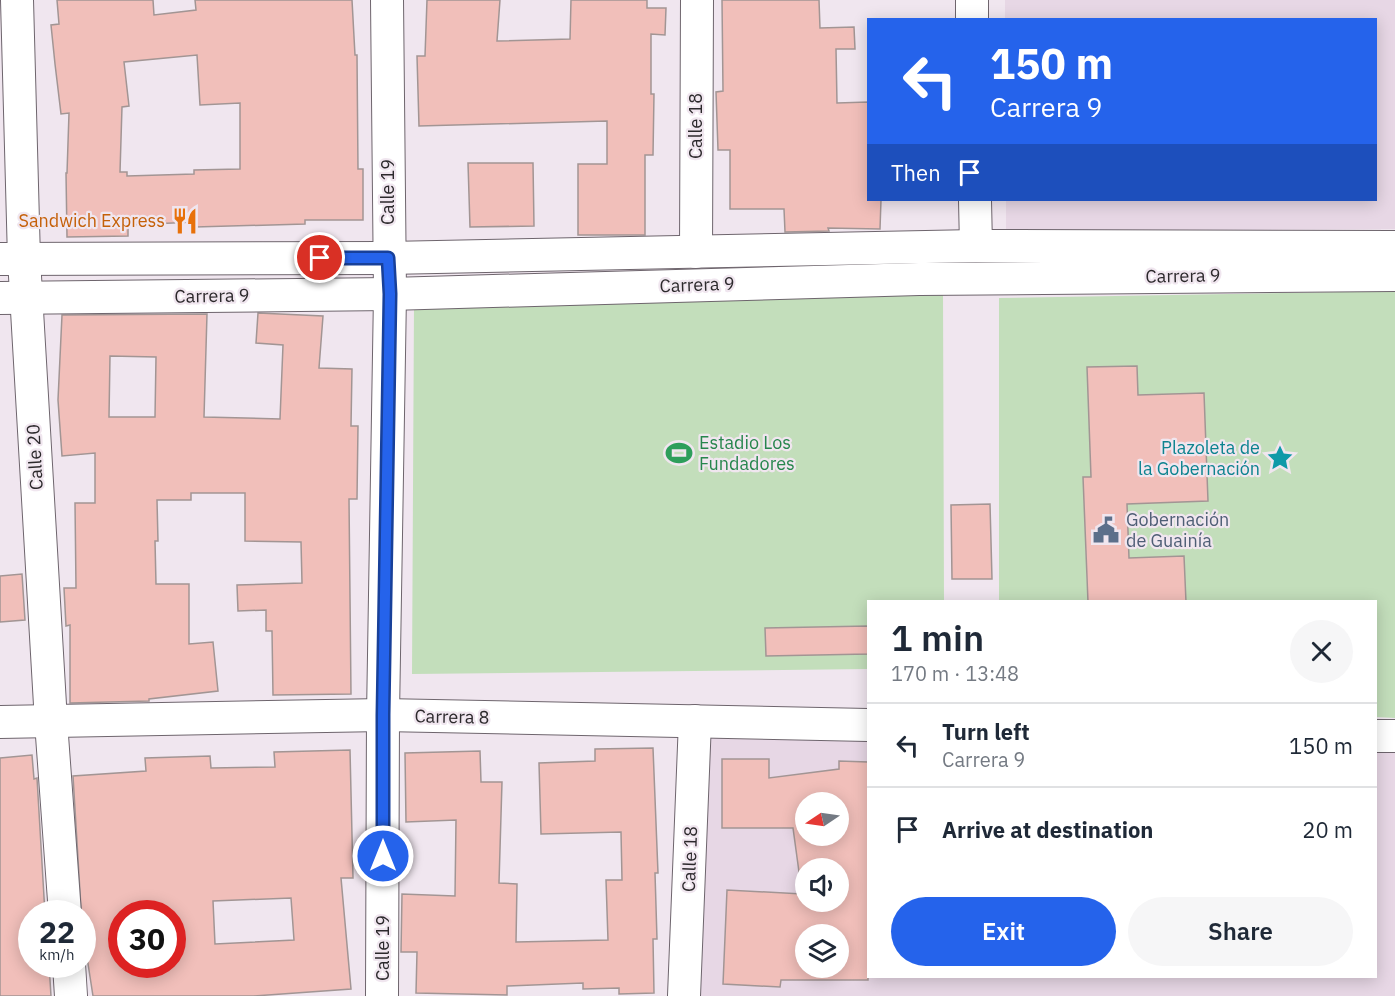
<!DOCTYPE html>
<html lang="en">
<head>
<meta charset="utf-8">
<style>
  :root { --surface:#fff; --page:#f6f6f7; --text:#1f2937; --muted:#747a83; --line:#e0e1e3; --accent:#2563eb }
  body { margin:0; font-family:"IBM Plex Sans",sans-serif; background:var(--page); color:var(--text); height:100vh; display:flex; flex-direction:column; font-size:22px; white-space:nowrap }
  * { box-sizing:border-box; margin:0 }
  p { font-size:20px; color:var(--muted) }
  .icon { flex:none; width:33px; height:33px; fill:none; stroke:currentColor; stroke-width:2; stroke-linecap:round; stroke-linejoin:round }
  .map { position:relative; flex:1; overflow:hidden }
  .panel { position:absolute; left:867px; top:600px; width:510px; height:378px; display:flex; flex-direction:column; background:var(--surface); border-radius:0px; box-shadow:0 3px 15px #0003 }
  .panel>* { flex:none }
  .hud { position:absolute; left:867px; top:18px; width:510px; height:183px; border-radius:0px; box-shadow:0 3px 15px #0003; background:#2563eb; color:#fff; overflow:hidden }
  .needle { width:39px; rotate:257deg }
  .fabs { position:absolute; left:795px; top:792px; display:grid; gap:12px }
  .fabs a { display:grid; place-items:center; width:54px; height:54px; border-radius:50%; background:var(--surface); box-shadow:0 3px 15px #0003; font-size:30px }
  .speed { position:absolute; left:18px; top:900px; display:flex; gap:12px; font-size:30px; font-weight:700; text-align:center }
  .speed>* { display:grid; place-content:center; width:78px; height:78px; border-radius:50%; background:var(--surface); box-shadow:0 3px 15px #0003; line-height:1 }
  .speed small { font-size:15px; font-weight:400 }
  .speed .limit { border:9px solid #d22; background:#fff; color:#111 }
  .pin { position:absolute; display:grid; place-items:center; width:51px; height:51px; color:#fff; margin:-26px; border:3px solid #fff; border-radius:50%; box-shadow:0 2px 6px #0007 }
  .me { position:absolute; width:66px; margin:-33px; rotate:0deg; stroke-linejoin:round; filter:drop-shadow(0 0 4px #0008) }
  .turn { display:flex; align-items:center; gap:21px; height:126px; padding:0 24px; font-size:27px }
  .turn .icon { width:78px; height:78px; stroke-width:2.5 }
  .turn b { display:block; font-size:42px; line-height:51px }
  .then { display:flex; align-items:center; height:57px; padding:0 24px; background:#0003; gap:12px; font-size:22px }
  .round { display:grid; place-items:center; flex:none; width:63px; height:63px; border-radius:32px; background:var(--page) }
  .overview { display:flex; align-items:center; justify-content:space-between; height:102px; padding:0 24px }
  h1 { font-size:36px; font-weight:600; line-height:45px }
  .cta { display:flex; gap:12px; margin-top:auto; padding:12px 24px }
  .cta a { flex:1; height:69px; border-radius:36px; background:var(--accent); color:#fff; font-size:24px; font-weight:600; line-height:69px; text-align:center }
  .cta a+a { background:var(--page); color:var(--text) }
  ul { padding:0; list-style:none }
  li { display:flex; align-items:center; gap:18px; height:84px; padding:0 24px; border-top:2px solid var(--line) }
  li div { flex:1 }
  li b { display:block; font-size:22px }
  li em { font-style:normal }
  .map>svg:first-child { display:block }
</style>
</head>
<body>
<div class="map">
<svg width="1395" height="996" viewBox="0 0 1395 996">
  <rect width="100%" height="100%" fill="#f0e6ef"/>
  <!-- built -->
  <g fill="#e7d7e5" fill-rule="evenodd">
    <polygon points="1005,0 1395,0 1395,229 1006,231 1006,200 1376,200 1376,20 1005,19"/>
    <path d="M691,720L868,722V976H1376V728H1395V996H691ZM806,802H838V836H806ZM806,868H838V902H806ZM806,934H838V968H806Z"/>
  </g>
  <!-- green -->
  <g fill="#c3debb" fill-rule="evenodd">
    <path d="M1395,291V718L1376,717V602L999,601V298ZM1083,477L1130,583L1087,585Z"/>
    <polygon points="943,293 944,601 868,602 868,669 412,674 414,305"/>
  </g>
  <!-- building -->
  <g fill="#f1bfba" stroke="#a29594" stroke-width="1.5" fill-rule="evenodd">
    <path d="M57,0H153L154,15L196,10L195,0H352L355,55H357L358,169H363V220H305V224L195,227V222L128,225V236L67,237L66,173H67L69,113L61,114L55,64L51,25L59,24ZM197,55L200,105L240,103V169L194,170V174L127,176V172H120L122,107L129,106L124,62Z"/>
    <polygon points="427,0 500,0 497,41 570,39 571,0 647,0 647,8 666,8 665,35 651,34 651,94 654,94 653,155 645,155 645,235 578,235 578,164 607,164 607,121 419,126 417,56 425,56"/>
    <polygon points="722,0 819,0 820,28 854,27 855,49 836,49 837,103 868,102 868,200 881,200 880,229 828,228 829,231 785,232 784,209 730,209 730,150 718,150 716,92 723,91"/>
    <polygon points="468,163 533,163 534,226 470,227"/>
    <path d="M258,313L323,316L319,368L352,369L351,426H358L357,499H349L351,694L273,695L272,631H266V610L238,611L237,585L302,583L301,542L245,541V493H191V500H157L158,541H155L156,584H189V644L213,642L218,691L149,699V701L70,703V625L66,626L64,588H76L75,503H95V453L62,456L58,400L62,315L207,314L204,417L280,419L283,345L256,343ZM110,356L156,357L155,417H109Z"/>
    <polygon points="1137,366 1138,395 1204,393 1208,501 1127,504 1129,558 1184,556 1186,602 1088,602 1083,477 1091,477 1087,367"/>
    <polygon points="990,504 992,579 952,579 951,505"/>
    <polygon points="22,574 25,620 0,622 0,576"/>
    <polygon points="868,626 868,654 766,656 765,628"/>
    <polygon points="653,748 658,873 655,873 657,939 653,939 654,993 619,994 619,988 583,989 583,983 507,986 507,995 416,993 417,952 401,952 402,894 455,896 456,820 406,822 405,753 480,751 481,782 502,782 499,883 517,884 516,942 608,940 606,880 622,880 621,832 541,834 539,763 595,761 595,749"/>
    <path d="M350,750L353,878H341L351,989L254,996H93L82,925L73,776L146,771L145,758L210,756L211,768L275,767L274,752ZM291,898L294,940L215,944L213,901ZM122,914H172V964H122Z"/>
    <polygon points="32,755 34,779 37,778 45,914 32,914 32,964 49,964 51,996 0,996 0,758"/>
    <path d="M722,759H769V778L839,769V761L868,762V980H781L780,987L723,984L727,890L802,894L793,828H722ZM806,802H838V836H806ZM806,868H838V902H806ZM806,934H838V968H806Z"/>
  </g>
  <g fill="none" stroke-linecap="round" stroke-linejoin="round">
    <!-- minor casing -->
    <g stroke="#6e656d" stroke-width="34">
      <g id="minor">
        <polyline points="17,0 24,259 51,722 65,914"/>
        <polyline points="972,0 972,20"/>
        <polyline points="975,200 976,246"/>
        <polyline points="696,252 697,0"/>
        <polyline points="0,259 388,258 976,246 1395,247"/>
        <polyline points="0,298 390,294 919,279 1395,275"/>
        <polyline points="0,722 383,715 868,725"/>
        <polyline points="1376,736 1395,736"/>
        <polyline points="69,964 71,996"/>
        <polyline points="382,996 383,715 390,294 387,0"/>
        <polyline points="684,996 695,721"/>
      </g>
    </g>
    <!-- minor -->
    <use href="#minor" stroke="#fff" stroke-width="32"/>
  </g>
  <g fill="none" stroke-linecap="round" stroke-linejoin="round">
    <!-- route casing -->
    <g stroke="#184099" stroke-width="15">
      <polyline id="route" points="320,258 388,258 390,294 383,715 383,856"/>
    </g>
    <!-- route -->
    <use href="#route" stroke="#2563eb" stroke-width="10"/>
  </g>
  <!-- icons -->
  <defs>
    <g id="restaurant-bare" transform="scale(2.07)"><path d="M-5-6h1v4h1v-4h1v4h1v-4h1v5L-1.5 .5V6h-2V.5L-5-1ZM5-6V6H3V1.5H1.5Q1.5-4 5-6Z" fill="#e8710a" stroke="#f0e6ef" stroke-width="2.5" paint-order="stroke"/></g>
    <g id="stadium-bare" transform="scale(2.07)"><path d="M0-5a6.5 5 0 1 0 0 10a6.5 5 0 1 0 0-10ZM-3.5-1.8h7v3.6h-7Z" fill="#2e9e5b" stroke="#f0e6ef" stroke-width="2.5" paint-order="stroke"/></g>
    <g id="sight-bare" transform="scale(2.07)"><path d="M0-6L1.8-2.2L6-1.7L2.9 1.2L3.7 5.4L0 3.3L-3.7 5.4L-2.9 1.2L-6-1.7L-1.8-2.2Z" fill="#0f9aa8" stroke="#f0e6ef" stroke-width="2.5" paint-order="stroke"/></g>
    <g id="civic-bare" transform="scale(2.07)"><path d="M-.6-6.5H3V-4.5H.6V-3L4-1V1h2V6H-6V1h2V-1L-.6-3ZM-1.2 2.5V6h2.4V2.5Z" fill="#5c6f8a" stroke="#f0e6ef" stroke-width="2.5" paint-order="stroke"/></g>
  </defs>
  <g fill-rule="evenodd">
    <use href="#restaurant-bare" x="185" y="221"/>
    <use href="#stadium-bare" x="679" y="453"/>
    <use href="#sight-bare" x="1280" y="458"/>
    <use href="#civic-bare" x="1106" y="530"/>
  </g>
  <g text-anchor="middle" stroke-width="4.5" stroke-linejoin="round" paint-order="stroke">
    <!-- street labels -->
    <g font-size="18" fill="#2c292c" stroke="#f0e6ef">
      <text transform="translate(696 126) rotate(-90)" y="6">Calle 18</text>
      <text transform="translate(388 192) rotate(-90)" y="6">Calle 19</text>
      <text transform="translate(1183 276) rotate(-1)" y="6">Carrera 9</text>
      <text transform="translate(697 285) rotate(-2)" y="6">Carrera 9</text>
      <text transform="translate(212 296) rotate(-1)" y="6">Carrera 9</text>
      <text transform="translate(35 457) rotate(-93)" y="6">Calle 20</text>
      <text transform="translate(452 717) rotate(1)" y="6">Carrera 8</text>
      <text transform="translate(690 859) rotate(-88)" y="6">Calle 18</text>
      <text transform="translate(383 948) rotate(-90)" y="6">Calle 19</text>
    </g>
    <!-- food labels -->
    <g font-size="18" fill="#c56008" stroke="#f0e6ef" text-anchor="end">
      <text x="165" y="227">Sandwich Express</text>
    </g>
    <!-- leisure labels -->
    <g font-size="18" fill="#27864d" stroke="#f0e6ef" text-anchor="start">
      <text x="699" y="449">Estadio Los<tspan x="699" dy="21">Fundadores</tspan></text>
    </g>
    <!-- culture labels -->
    <g font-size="18" fill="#0d838f" stroke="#f0e6ef" text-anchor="end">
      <text x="1260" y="454">Plazoleta de<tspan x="1260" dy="21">la Gobernación</tspan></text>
    </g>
    <!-- service labels -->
    <g font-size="18" fill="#4e5e75" stroke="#f0e6ef" text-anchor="start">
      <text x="1126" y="526">Gobernación<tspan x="1126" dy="21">de Guainía</tspan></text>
    </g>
  </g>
</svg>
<div class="fabs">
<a><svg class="needle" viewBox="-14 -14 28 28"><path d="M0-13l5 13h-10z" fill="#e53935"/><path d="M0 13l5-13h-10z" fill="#747a83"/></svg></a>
<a><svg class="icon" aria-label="sound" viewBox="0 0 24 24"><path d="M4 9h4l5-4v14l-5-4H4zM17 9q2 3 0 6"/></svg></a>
<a><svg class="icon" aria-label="layers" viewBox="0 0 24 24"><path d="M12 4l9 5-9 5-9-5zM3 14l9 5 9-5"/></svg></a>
</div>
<div class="speed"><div>22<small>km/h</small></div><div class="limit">30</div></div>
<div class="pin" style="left:320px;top:258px;background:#d93025"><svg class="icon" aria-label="arrive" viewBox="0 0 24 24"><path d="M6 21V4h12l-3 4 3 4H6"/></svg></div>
<svg class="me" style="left:383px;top:856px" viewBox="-20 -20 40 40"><circle r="17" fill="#2563eb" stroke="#fff" stroke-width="3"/><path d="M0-11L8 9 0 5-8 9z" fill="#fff"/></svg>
<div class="hud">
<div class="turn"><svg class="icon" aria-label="left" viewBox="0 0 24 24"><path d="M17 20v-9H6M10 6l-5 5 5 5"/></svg><div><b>150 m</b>Carrera 9</div></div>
<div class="then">Then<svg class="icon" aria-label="arrive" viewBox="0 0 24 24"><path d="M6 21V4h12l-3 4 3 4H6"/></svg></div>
</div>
<section class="panel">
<div class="overview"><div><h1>1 min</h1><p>170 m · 13:48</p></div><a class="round"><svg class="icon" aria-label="close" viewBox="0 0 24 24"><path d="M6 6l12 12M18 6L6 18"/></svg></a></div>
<ul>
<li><svg class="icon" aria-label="left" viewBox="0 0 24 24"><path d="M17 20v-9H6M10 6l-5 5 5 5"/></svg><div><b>Turn left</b><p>Carrera 9</p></div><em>150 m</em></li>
<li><svg class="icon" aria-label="arrive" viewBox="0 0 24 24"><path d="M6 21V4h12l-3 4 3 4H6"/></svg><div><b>Arrive at destination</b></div><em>20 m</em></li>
</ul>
<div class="cta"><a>Exit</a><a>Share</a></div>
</section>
</div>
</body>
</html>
